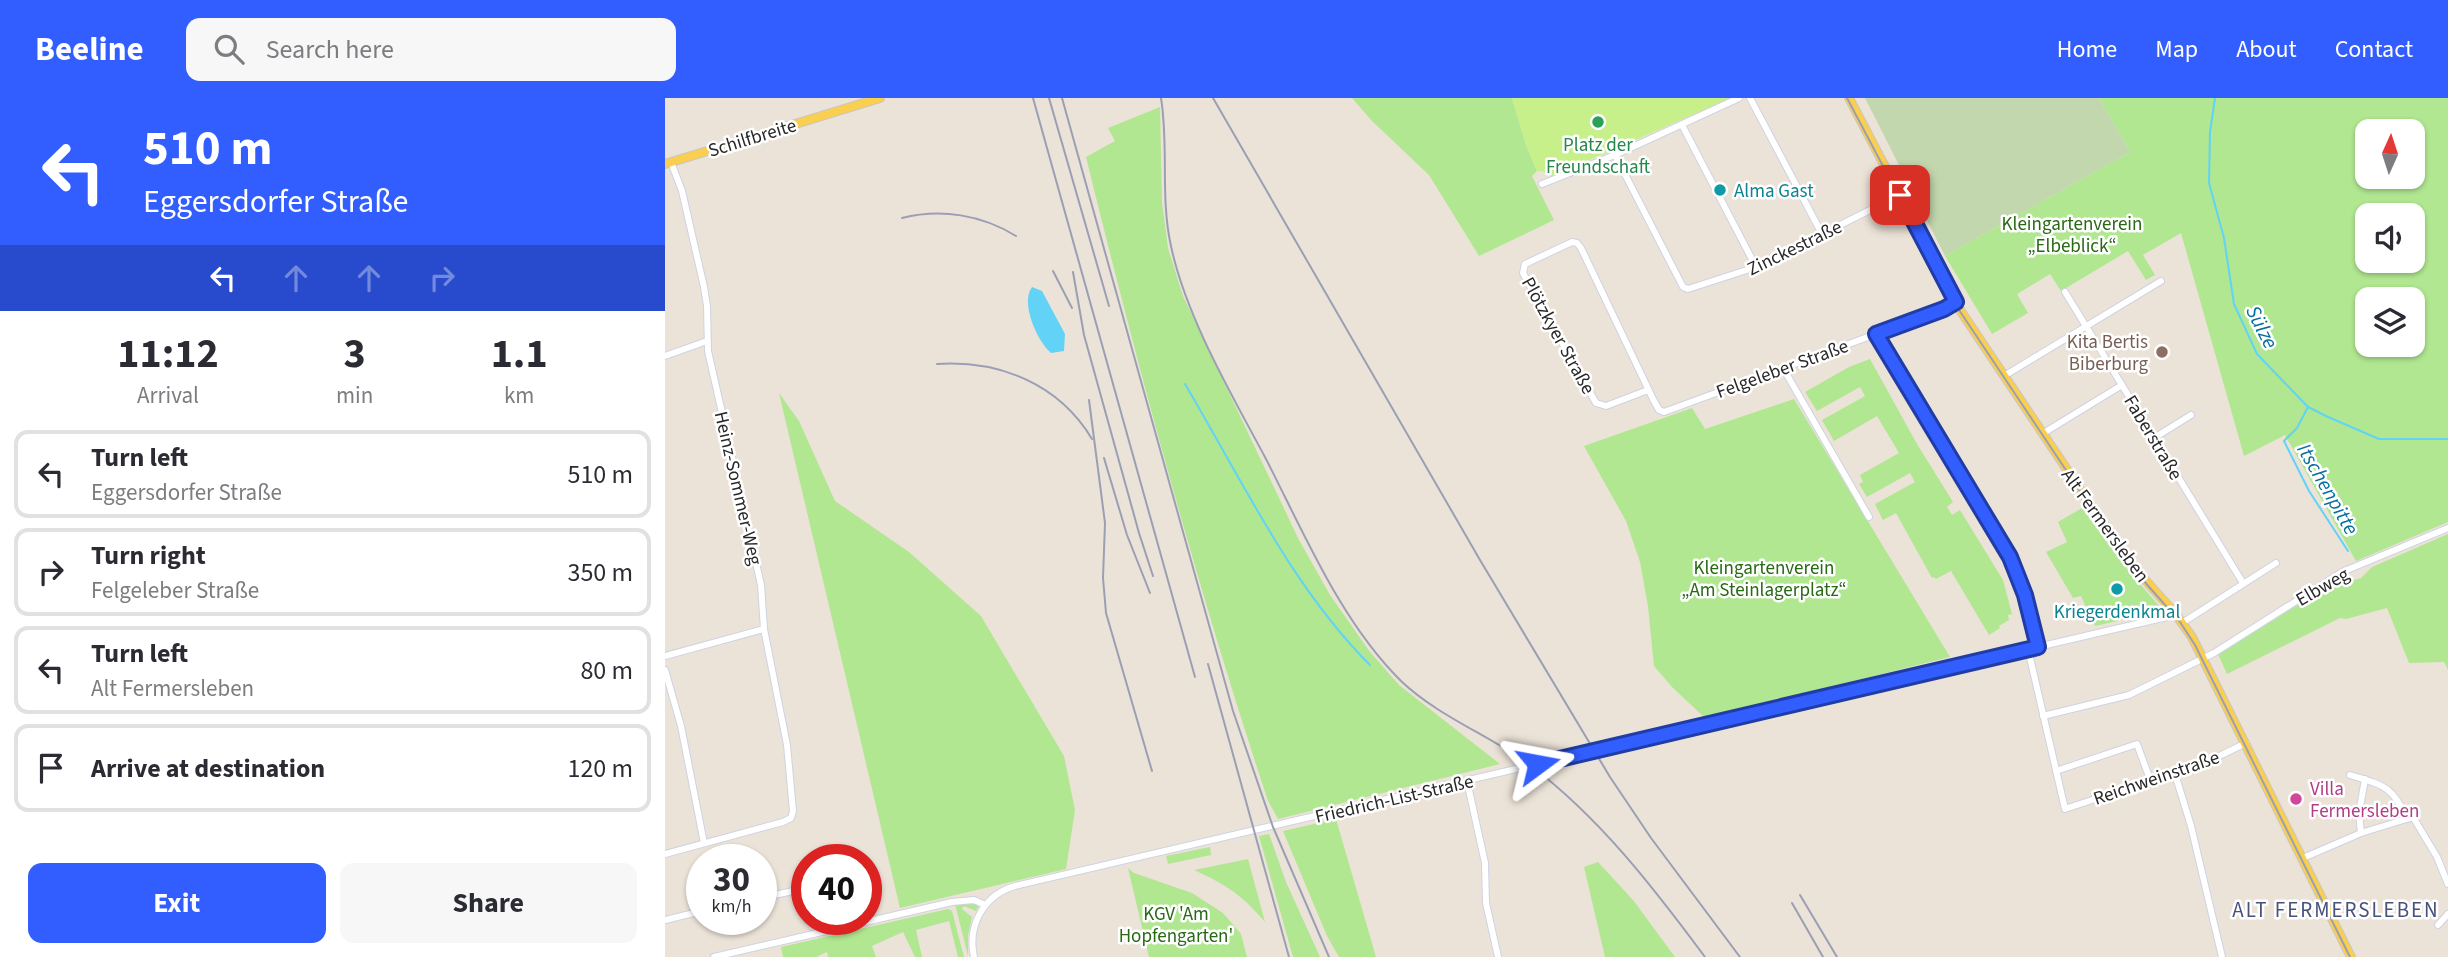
<!DOCTYPE html>
<html lang="en">
<head>
<meta charset="utf-8">
<style>
  :root { --surface:#fff; --page:#f7f7f7; --text:#2b2b33; --muted:#7c7c81; --line:#e1e1e2; --accent:#325dff }
  body { margin:0; font-family:"Source Sans 3",sans-serif; background:var(--page); color:var(--text); height:100vh; display:flex; flex-direction:column; font-size:26px; white-space:nowrap }
  * { box-sizing:border-box; margin:0 }
  p { font-size:23px; color:var(--muted) }
  .icon { flex:none; width:38px; height:38px; fill:none; stroke:currentColor; stroke-width:2; stroke-linecap:round; stroke-linejoin:round }
  .map { position:relative; flex:1; overflow:hidden }
  .side { display:flex; flex-direction:column; background:var(--surface); width:665px }
  .side>* { flex:none }
  .guide { background:#325dff; color:#fff; overflow:hidden }
  .needle { width:46px; rotate:3deg }
  .buttons { position:absolute; left:1690px; top:21px; display:grid; gap:14px }
  .buttons a { display:grid; place-items:center; width:70px; height:70px; border-radius:14px; background:var(--surface); box-shadow:0 2px 5px #0004; font-size:35px }
  .speed { position:absolute; left:21px; top:746px; display:flex; gap:14px; font-size:35px; font-weight:700; text-align:center }
  .speed>* { display:grid; place-content:center; width:91px; height:91px; border-radius:50%; background:var(--surface); box-shadow:0 2px 5px #0004; line-height:1 }
  .speed small { font-size:18px; font-weight:400 }
  .speed .limit { border:10px solid #d22; background:#fff; color:#111 }
  .pin { position:absolute; display:grid; place-items:center; width:60px; height:60px; color:#fff; margin:-30px; border-radius:14px; box-shadow:0 4px 10px #0006 }
  .me { position:absolute; width:77px; margin:-38px; rotate:77deg; stroke-linejoin:round; filter:drop-shadow(0 0 5px #0008) }
  .turn { display:flex; align-items:center; gap:24px; height:147px; padding:0 28px; font-size:32px }
  .turn .icon { width:91px; height:91px; stroke-width:2.5 }
  .turn b { display:block; font-size:49px; line-height:60px }
  .lanes { display:flex; align-items:center; height:66px; padding:0 28px; background:#0003; justify-content:center; gap:35px; direction:ltr }
  .lanes .off { opacity:.35 }
  .eta { display:flex; justify-content:space-evenly; align-items:center; height:119px; text-align:center }
  .eta b { font-size:42px; font-weight:700; line-height:49px }
  .button { display:flex; gap:14px; margin-top:auto; padding:14px 28px }
  .button a { flex:1; height:80px; border-radius:14px; background:var(--accent); color:#fff; font-size:28px; font-weight:700; line-height:80px; text-align:center }
  .button a+a { background:var(--page); color:var(--text) }
  ul { padding:0; list-style:none }
  li { display:flex; align-items:center; gap:21px; height:88px; margin:0 14px 10px; padding:0 14px; border:4px solid var(--line); border-radius:14px }
  li div { flex:1 }
  li b { display:block; font-size:26px }
  li em { font-style:normal }
  header { display:flex; align-items:center; gap:42px; box-sizing:border-box; height:98px; padding:0 35px; background:var(--accent); color:#fff }
  header strong { font-size:33px }
  nav { display:flex; gap:38px; margin-inline-start:auto; font-size:24px }
  .search { width:490px; height:63px; background:var(--page); display:flex; align-items:center; gap:18px; box-sizing:border-box; padding:0 24px; border-radius:14px; color:var(--muted); font-size:26px }
  main { display:flex; flex:1; min-height:0 }
  .map>svg:first-child { display:block }
</style>
</head>
<body>
<header>
<strong>Beeline</strong>
<div class="search"><svg class="icon" aria-label="search" viewBox="0 0 24 24"><circle cx="10" cy="10" r="6"/><path d="M15 15l6 6"/></svg>Search here</div>
<nav><a>Home</a><a>Map</a><a>About</a><a>Contact</a></nav>
</header>
<main>
<section class="side">
<div class="guide">
<div class="turn"><svg class="icon" aria-label="left" viewBox="0 0 24 24"><path d="M17 20v-9H6M10 6l-5 5 5 5"/></svg><div><b>510 m</b>Eggersdorfer Straße</div></div>
<div class="lanes"><svg class="icon" aria-label="left" viewBox="0 0 24 24"><path d="M17 20v-9H6M10 6l-5 5 5 5"/></svg><svg class="icon off" aria-label="ahead" viewBox="0 0 24 24"><path d="M12 20V5M6 11l6-6 6 6"/></svg><svg class="icon off" aria-label="ahead" viewBox="0 0 24 24"><path d="M12 20V5M6 11l6-6 6 6"/></svg><svg class="icon off" aria-label="right" viewBox="0 0 24 24"><path d="M7 20v-9h11M14 6l5 5-5 5"/></svg></div>
</div>
<div class="eta">
<div><b>11:12</b><p>Arrival</p></div>
<div><b>3</b><p>min</p></div>
<div><b>1.1</b><p>km</p></div>
</div>
<ul>
<li><svg class="icon" aria-label="left" viewBox="0 0 24 24"><path d="M17 20v-9H6M10 6l-5 5 5 5"/></svg><div><b>Turn left</b><p>Eggersdorfer Straße</p></div><em>510 m</em></li>
<li><svg class="icon" aria-label="right" viewBox="0 0 24 24"><path d="M7 20v-9h11M14 6l5 5-5 5"/></svg><div><b>Turn right</b><p>Felgeleber Straße</p></div><em>350 m</em></li>
<li><svg class="icon" aria-label="left" viewBox="0 0 24 24"><path d="M17 20v-9H6M10 6l-5 5 5 5"/></svg><div><b>Turn left</b><p>Alt Fermersleben</p></div><em>80 m</em></li>
<li><svg class="icon" aria-label="arrive" viewBox="0 0 24 24"><path d="M6 21V4h12l-3 4 3 4H6"/></svg><div><b>Arrive at destination</b></div><em>120 m</em></li>
</ul>
<div class="button"><a>Exit</a><a>Share</a></div>
</section>
<div class="map">
<svg width="1783" height="859" viewBox="0 0 1783 859">
  <rect width="100%" height="100%" fill="#ece3d8"/>
  <!-- green -->
  <g fill="#b0e790" fill-rule="evenodd">
    <polygon points="687,0 847,0 861,47 872,73 867,78 889,122 814,158 764,77 707,23"/>
    <path d="M1434,0H1783V424L1691,463L1620,337L1579,358L1516,135L1478,157L1490,177L1481,182L1463,153L1396,193L1385,176L1352,196L1363,215L1327,236L1280,158L1465,54ZM1703,33H1748V79H1703ZM1703,117H1748V163H1703ZM1703,201H1748V247H1703Z"/>
    <path d="M495,9L497,104L503,150L518,198L633,440L665,497L705,554L734,587L835,666L613,721L603,703C533,492 474,275 421,59L450,43L443,30Z"/>
    <polygon points="1205,261 1252,346 1288,404 1282,409 1287,417 1295,412 1338,482 1347,516 1343,517 1344,522 1334,528 1335,530 1324,537 1286,473 1271,481 1269,479 1267,480 1231,415 1218,422 1210,406 1250,384 1245,375 1202,399 1194,386 1198,384 1195,377 1234,355 1212,318 1169,343 1157,322 1200,298 1195,289 1152,313 1140,294 1184,269"/>
    <polygon points="114,295 134,323 170,403 244,454 316,518 399,658 410,712 401,771 235,810"/>
    <polygon points="1129,301 1285,559 1040,620 1007,589 989,568 983,508 975,464 961,423 919,348 1027,310 1040,331"/>
    <polygon points="1417,410 1457,465 1495,509 1492,514 1430,528 1416,498 1408,500 1381,454 1402,444 1393,424"/>
    <polygon points="1783,436 1783,572 1779,564 1744,565 1722,510 1681,521 1675,520 1562,576 1553,556 1662,489 1696,480 1707,469"/>
    <polygon points="671,721 711,859 674,859 662,838 618,733"/>
    <polygon points="604,736 621,784 655,859 628,859 594,738"/>
    <polygon points="545,749 546,757 503,766 501,758"/>
    <path d="M583,761L600,824C577,797 562,787 529,772Z"/>
    <polygon points="933,764 968,802 1010,859 940,859 919,769"/>
    <polygon points="463,770 469,775 527,795 558,815 576,836 582,859 484,859"/>
    <polygon points="310,800 316,803 311,813 299,808 297,811 307,819 303,837 303,858 290,806"/>
    <polygon points="283,811 287,813 299,859 293,859 284,823 251,832 257,859 250,859 238,834 207,848 211,859 163,859 162,854 151,859 118,859 116,849"/>
  </g>
  <!-- cemetery -->
  <polygon fill="#c3d7ae" points="1200,0 1434,0 1465,54 1280,158"/>
  <!-- pitch -->
  <polygon fill="#c7f08b" points="847,0 1066,0 886,79 884,74 872,73 861,47"/>
  <!-- water -->
  <path fill="#62d3f7" d="M367,189L377,193L400,236L399,253L386,255C372,243 355,205 367,189Z"/>
  <g fill="none" stroke-linecap="round" stroke-linejoin="round">
    <!-- stream -->
    <g stroke="#62d3f7" stroke-width="2">
      <polyline points="1550,0 1545,34 1544,85 1559,140 1569,206 1592,256 1643,309 1663,319 1714,341 1783,341"/>
      <path d="M520,286C577,382 626,488 705,567"/>
      <polyline points="1643,309 1632,330 1619,343 1644,393 1683,453"/>
    </g>
    <!-- minor casing -->
    <g stroke="#ced2e3" stroke-width="8">
      <g id="minor">
        <polyline points="1085,0 1157,136"/>
        <polyline points="1017,27 1091,169"/>
        <polyline points="950,57 1018,189 1023,191 1091,169 1235,97"/>
        <polyline points="877,86 950,57 1074,0"/>
        <polyline points="1400,194 1578,485"/>
        <polyline points="1211,236 1345,459 1360,497 1373,549"/>
        <polyline points="0,258 42,243"/>
        <polyline points="1118,270 1204,419"/>
        <polyline points="1339,278 1496,183"/>
        <polyline points="983,292 941,308 931,305 858,175 860,166 907,144 912,145 916,150 988,301 994,312 999,314 1279,211 1291,204"/>
        <polyline points="1377,336 1457,287"/>
        <polyline points="1489,340 1526,317"/>
        <polyline points="1517,525 1611,465"/>
        <polyline points="1363,551 1400,711 1544,663 1581,645"/>
        <polyline points="0,558 99,531"/>
        <polyline points="0,572 16,628 39,745"/>
        <polyline points="1378,618 1464,597 1549,555 1677,474 1783,430"/>
        <polyline points="1391,673 1472,646 1486,684"/>
        <polyline points="1510,676 1526,728 1557,859"/>
        <path d="M1685,677C1718,687 1728,688 1742,721"/>
        <polyline points="802,683 820,765 821,805 833,859"/>
        <polyline points="1696,735 1694,715 1700,681"/>
        <polyline points="0,756 118,724 126,720 128,713 122,647 99,531 96,487 43,253 42,208 39,189 17,93 6,64"/>
        <polyline points="1638,760 1696,735 1748,719 1772,759 1783,786"/>
        <polyline points="96,800 142,790"/>
        <polyline points="153,821 157,833"/>
        <polyline points="0,822 37,813"/>
        <polyline points="1773,827 1783,816"/>
        <polyline points="49,859 287,804 309,802 320,807"/>
        <path d="M309,859C302,827 319,797 350,788L1467,527L1502,519L1509,514"/>
      </g>
    </g>
    <!-- major casing -->
    <g stroke="#c7c7c7" stroke-width="10">
      <g id="major">
        <polyline points="1184,0 1295,212 1464,464 1509,514 1527,539 1686,859"/>
        <polyline points="0,66 215,0"/>
      </g>
    </g>
    <!-- minor -->
    <use href="#minor" stroke="#fff" stroke-width="6"/>
    <!-- major -->
    <use href="#major" stroke="#face4f" stroke-width="8"/>
    <!-- tram -->
    <polyline stroke="#9b9fb4" stroke-width="2" points="1182,0 1294,212 1463,465 1515,524 1530,547 1685,859"/>
    <!-- rail -->
    <g stroke="#9b9fb4" stroke-width="2">
      <polyline points="368,0 530,579"/>
      <polyline points="384,0 444,208"/>
      <polyline points="397,0 568,613 608,729 664,859"/>
      <path d="M496,0C504,49 495,99 506,148C521,219 567,297 601,361C639,435 676,524 736,583C774,619 824,637 865,667C935,720 988,789 1040,859"/>
      <polyline points="548,0 815,462 945,679 986,740 1075,859"/>
      <path d="M237,120C276,110 317,117 351,138"/>
      <polyline points="388,173 407,210"/>
      <polyline points="408,174 419,237 474,435 488,478"/>
      <path d="M272,266C335,262 394,286 427,341"/>
      <polyline points="424,302 440,425 438,480 441,515 487,673"/>
      <polyline points="439,360 462,437 485,495"/>
      <polyline points="543,566 624,859"/>
      <polyline points="1135,797 1172,859"/>
      <polyline points="1127,805 1158,859"/>
    </g>
  </g>
  <g fill="none" stroke-linecap="round" stroke-linejoin="round">
    <!-- route casing -->
    <g stroke="#203ca6" stroke-width="18">
      <polyline id="route" points="873,666 1373,549 1360,497 1345,459 1211,236 1279,211 1291,204 1235,97"/>
    </g>
    <!-- route -->
    <use href="#route" stroke="#325dff" stroke-width="12"/>
  </g>
  <!-- markers -->
  <circle fill="#2e9e5b" stroke="#fff" stroke-width="2.5" cx="933" cy="24" r="7"/>
  <g fill="#0f9aa8" stroke="#fff" stroke-width="2.5">
    <circle cx="1055" cy="92" r="7"/>
    <circle cx="1452" cy="491" r="7"/>
  </g>
  <circle fill="#8d6e63" stroke="#fff" stroke-width="2.5" cx="1497" cy="254" r="7"/>
  <circle fill="#d1479c" stroke="#fff" stroke-width="2.5" cx="1631" cy="701" r="7"/>
  <g text-anchor="middle" stroke-width="5" stroke-linejoin="round" paint-order="stroke">
    <!-- street labels -->
    <g font-size="19" fill="#282828" stroke="#fff">
      <text transform="translate(87 39) rotate(-17)" y="7">Schilfbreite</text>
      <text transform="translate(1129 149) rotate(-26)" y="7">Zinckestraße</text>
      <text transform="translate(894 237) rotate(61)" y="7">Plötzkyer Straße</text>
      <text transform="translate(1117 270) rotate(-20)" y="7">Felgeleber Straße</text>
      <text transform="translate(1489 339) rotate(59)" y="7">Faberstraße</text>
      <text transform="translate(74 390) rotate(77)" y="7">Heinz-Sommer-Weg</text>
      <text transform="translate(1441 427) rotate(54)" y="7">Alt Fermersleben</text>
      <text transform="translate(1657 488) rotate(-30)" y="7">Elbweg</text>
      <text transform="translate(1491 679) rotate(-19)" y="7">Reichweinstraße</text>
      <text transform="translate(729 700) rotate(-13)" y="7">Friedrich-List-Straße</text>
    </g>
    <!-- leisure labels -->
    <g font-size="19" fill="#27864d" stroke="#fff">
      <text x="933" y="53">Platz der<tspan x="933" dy="22">Freundschaft</tspan></text>
    </g>
    <!-- culture labels -->
    <g font-size="19" fill="#0d838f" stroke="#fff" text-anchor="start">
      <text x="1069" y="99">Alma Gast</text>
      <text x="1452" y="520" text-anchor="middle">Kriegerdenkmal</text>
    </g>
    <!-- park labels -->
    <g font-size="19" fill="#286914" stroke="#fff">
      <text x="1407" y="132">Kleingartenverein<tspan x="1407" dy="22">„Elbeblick“</tspan></text>
      <text x="1099" y="476">Kleingartenverein<tspan x="1099" dy="22">„Am Steinlagerplatz“</tspan></text>
      <text x="511" y="822">KGV 'Am<tspan x="511" dy="22">Hopfengarten'</tspan></text>
    </g>
    <!-- education labels -->
    <g font-size="19" fill="#785e54" stroke="#fff" text-anchor="end">
      <text x="1483" y="250">Kita Bertis<tspan x="1483" dy="22">Biberburg</tspan></text>
    </g>
    <!-- hotel labels -->
    <g font-size="19" fill="#b23c85" stroke="#fff" text-anchor="start">
      <text x="1645" y="697">Villa<tspan x="1645" dy="22">Fermersleben</tspan></text>
    </g>
    <!-- water labels -->
    <g font-size="21" font-style="italic" fill="#046ea1" stroke="#fff">
      <text transform="translate(1597 229) rotate(63)" y="7">Sülze</text>
      <text transform="translate(1663 391) rotate(60)" y="7">Itschenpitte</text>
    </g>
    <!-- neighbourhood labels -->
    <g font-size="21" letter-spacing="2" fill="#46517c" stroke="#fff">
      <text x="1671" y="819">ALT FERMERSLEBEN</text>
    </g>
  </g>
</svg>
<div class="buttons">
<a><svg class="needle" viewBox="-14 -14 28 28"><path d="M0-13l5 13h-10z" fill="#e53935"/><path d="M0 13l5-13h-10z" fill="#7c7c81"/></svg></a>
<a><svg class="icon" aria-label="sound" viewBox="0 0 24 24"><path d="M4 9h4l5-4v14l-5-4H4zM17 9q2 3 0 6"/></svg></a>
<a><svg class="icon" aria-label="layers" viewBox="0 0 24 24"><path d="M12 4l9 5-9 5-9-5zM3 14l9 5 9-5"/></svg></a>
</div>
<div class="speed"><div>30<small>km/h</small></div><div class="limit">40</div></div>
<div class="pin" style="left:1235px;top:97px;background:#d93025"><svg class="icon" aria-label="arrive" viewBox="0 0 24 24"><path d="M6 21V4h12l-3 4 3 4H6"/></svg></div>
<svg class="me" style="left:873px;top:666px" viewBox="-20 -20 40 40"><path d="M0-17L14 15 0 8-14 15z" fill="#325dff" stroke="#fff" stroke-width="4"/></svg>
</div>
</main>
</body>
</html>
